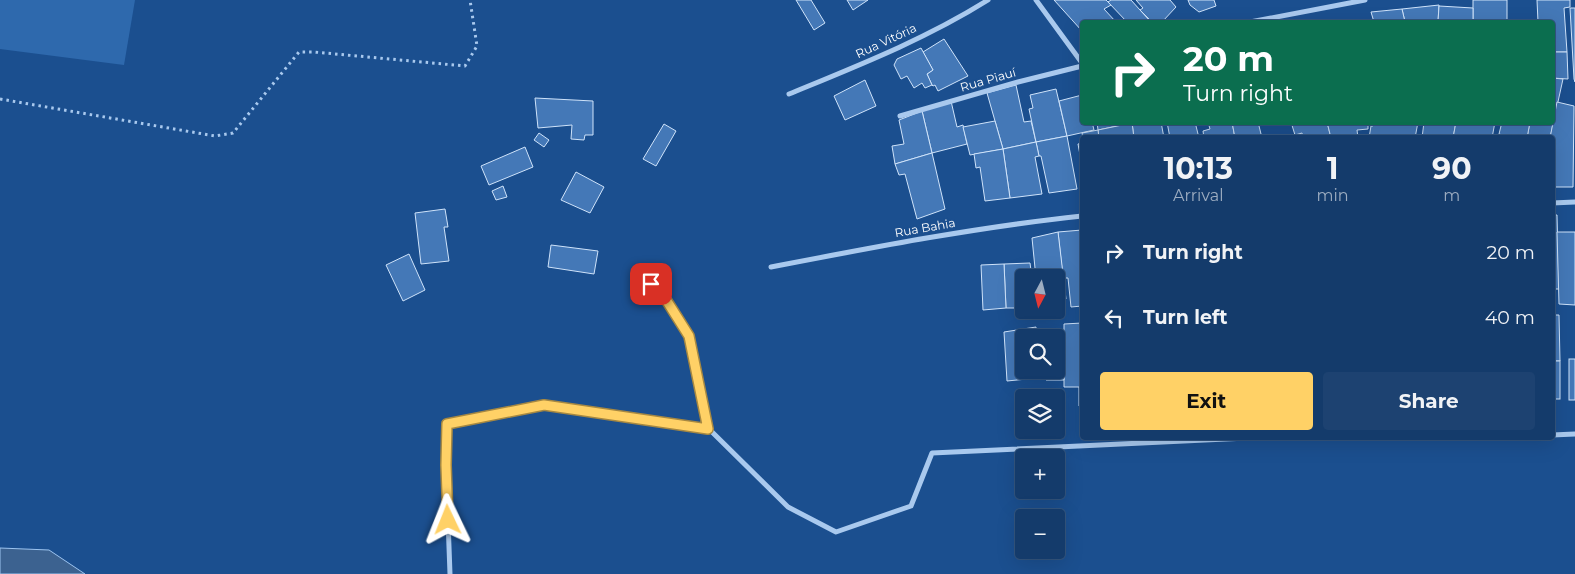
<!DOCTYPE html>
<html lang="en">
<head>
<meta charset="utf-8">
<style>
  :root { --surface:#143b6b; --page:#1d4271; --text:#f1f3f6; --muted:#9dadc1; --line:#33557e; --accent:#ffd166 }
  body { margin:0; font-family:Montserrat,sans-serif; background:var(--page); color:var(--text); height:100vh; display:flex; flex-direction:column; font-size:19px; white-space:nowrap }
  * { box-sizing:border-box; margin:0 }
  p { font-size:16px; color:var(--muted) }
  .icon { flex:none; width:28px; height:28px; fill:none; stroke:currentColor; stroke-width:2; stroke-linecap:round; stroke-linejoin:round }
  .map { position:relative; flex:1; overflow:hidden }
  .side { position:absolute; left:1080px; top:135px; width:475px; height:305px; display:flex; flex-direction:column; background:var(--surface); border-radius:5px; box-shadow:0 5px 20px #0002,0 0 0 1px var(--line) }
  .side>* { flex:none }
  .hud { position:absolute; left:1080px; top:20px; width:475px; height:105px; border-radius:5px; box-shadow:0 5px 20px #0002,0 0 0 1px var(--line); background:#0b6e4f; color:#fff; overflow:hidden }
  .needle { width:32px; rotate:187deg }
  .fabs { position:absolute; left:1015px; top:269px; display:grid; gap:10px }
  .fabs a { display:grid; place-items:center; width:50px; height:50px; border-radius:5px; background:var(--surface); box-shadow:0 5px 20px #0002,0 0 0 1px var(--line); font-size:25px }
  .pin { position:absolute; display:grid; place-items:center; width:42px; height:42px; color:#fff; margin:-21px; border-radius:10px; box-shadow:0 2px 8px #0006 }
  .me { position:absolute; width:55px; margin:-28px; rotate:358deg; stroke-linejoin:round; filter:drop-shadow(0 0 4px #0008) }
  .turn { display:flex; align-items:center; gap:18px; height:105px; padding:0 20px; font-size:22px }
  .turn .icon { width:65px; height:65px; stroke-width:2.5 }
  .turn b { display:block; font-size:35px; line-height:42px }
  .eta { display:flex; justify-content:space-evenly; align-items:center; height:85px; text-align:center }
  .eta b { font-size:30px; font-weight:700; line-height:35px }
  .action { display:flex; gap:10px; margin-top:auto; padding:10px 20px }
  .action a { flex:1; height:58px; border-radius:5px; background:var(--accent); color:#111; font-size:20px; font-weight:700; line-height:58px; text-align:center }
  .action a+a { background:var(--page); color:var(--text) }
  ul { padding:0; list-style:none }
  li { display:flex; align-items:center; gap:15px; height:65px; padding:0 20px }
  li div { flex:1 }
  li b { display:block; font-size:19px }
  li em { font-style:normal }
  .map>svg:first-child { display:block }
</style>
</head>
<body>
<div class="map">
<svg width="1575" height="574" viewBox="0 0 1575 574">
  <rect width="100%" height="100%" fill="#1b4f8f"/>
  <!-- green -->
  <polygon fill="#2e69ad" points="0,0 135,0 124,65 0,49"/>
  <!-- water -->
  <polygon fill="#3c6290" stroke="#9cc4f0" points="0,548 49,550 85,574 0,574"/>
  <!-- building -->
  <g fill="#4478b7" stroke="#cfe3fa">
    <polygon points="796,0 811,0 825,23 814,30"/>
    <polygon points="847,0 868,0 853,10"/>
    <polygon points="1054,0 1106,0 1111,5 1104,9 1116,22 1082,22 1082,31"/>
    <polygon points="1111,0 1131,0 1149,20 1144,22 1127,22 1108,2"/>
    <polygon points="1136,0 1170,0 1176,7 1162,22 1152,22 1140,10 1143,8"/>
    <polygon points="1188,0 1214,0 1216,6 1199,12 1190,5"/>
    <rect x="1473" y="0" width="34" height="22"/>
    <polygon points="1537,0 1570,0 1570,7 1564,8 1567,52 1552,52 1552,22 1538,22"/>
    <polygon points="1439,5 1438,22 1410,22 1410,21 1405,22 1402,9"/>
    <polygon points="1439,6 1473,8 1473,22 1438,22"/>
    <polygon points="1570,8 1575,8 1575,82 1574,79"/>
    <polygon points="1402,9 1405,22 1374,22 1371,12"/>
    <polygon points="944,39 968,76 938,91 935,85 933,86 932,85 927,74 933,70 923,52"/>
    <polygon points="921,48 933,70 927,74 932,85 925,88 922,83 914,88 907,76 901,79 894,65 897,59"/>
    <polygon points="1552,52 1567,52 1568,79 1552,78"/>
    <polygon points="1552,78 1563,79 1550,138 1527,138 1530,122 1552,122"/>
    <polygon points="865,80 876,106 845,120 834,96"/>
    <polygon points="1016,85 1024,122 1031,121 1036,142 1003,149 987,93"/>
    <polygon points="1056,89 1067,136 1036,142 1029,109 1033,108 1030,95"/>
    <polygon points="1082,95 1082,122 1092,122 1094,130 1067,136 1059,101"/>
    <polygon points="535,98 593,101 593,135 585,135 584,140 571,139 572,125 538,128"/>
    <polygon points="951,101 957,127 963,125 967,144 932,153 922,111"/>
    <polygon points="1557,102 1574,106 1573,187 1552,187 1552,138 1550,138"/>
    <polygon points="922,111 932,153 895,164 892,146 904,144 899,120"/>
    <polygon points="995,121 1003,149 970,155 963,127"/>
    <polygon points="1097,122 1132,122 1132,123 1098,130"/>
    <polygon points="1132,122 1161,122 1164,138 1134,138"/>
    <polygon points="1167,122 1195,122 1199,138 1170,138"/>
    <polygon points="1208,122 1232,122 1235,138 1204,138 1203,131 1210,129"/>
    <polygon points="1232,122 1258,122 1262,138 1235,138"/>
    <polygon points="1291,122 1327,122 1331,138 1303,138 1302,133 1295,135"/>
    <polygon points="1327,122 1368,122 1368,129 1357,130 1358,138 1331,138"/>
    <polygon points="1373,122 1418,122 1415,138 1369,138 1371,126 1373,126"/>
    <polygon points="1424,122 1456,122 1453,138 1422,138"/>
    <polygon points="1456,122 1470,125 1470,122 1495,122 1492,138 1453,138"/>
    <polygon points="1502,122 1530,122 1527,138 1514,138 1499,134"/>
    <polygon points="1132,123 1134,138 1099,138 1098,130"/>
    <polygon points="664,124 676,131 656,166 643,159"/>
    <polygon points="1098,130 1099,138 1083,138 1082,133"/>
    <polygon points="539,133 549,140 544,147 534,140"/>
    <polygon points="1067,136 1077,189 1049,193 1041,156 1039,156 1036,142"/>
    <polygon points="1036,142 1039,156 1035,157 1042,194 1010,198 1003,149"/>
    <polygon points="1082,143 1082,166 1078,144"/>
    <polygon points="525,147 533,167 489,185 481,166"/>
    <polygon points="1003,149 1010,198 985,201 980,167 976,168 974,154"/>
    <polygon points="932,153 945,209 917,219 905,174 899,175 895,164"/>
    <polygon points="576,172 604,187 590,213 561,200"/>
    <polygon points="503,186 507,197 496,200 492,191"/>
    <polygon points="445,209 448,227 444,227 449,261 421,264 415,213"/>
    <polygon points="1552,215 1557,215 1559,289 1552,289"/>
    <polygon points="1082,230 1082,306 1071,307 1068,278 1063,278 1058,232"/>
    <polygon points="1058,232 1066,299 1056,300 1056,278 1036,278 1032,238"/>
    <polygon points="1557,232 1575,232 1575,305 1559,304"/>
    <polygon points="551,245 598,251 594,274 548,267"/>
    <polygon points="409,254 425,290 403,301 386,265"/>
    <polygon points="1030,263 1032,278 1024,278 1024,308 1006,308 1004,264"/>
    <polygon points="1004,264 1006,308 983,310 981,265"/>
    <polygon points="1552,315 1559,315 1560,361 1552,361"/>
    <polygon points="1082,323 1082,406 1079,406 1079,387 1064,387 1064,324"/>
    <polygon points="1036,327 1036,338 1024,338 1024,370 1037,370 1037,378 1007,381 1004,332"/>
    <polygon points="1064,333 1064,380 1046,380 1046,370 1056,370 1056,338 1040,338 1040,334"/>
    <rect x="1569" y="359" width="6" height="41"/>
    <rect x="1552" y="361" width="8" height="38"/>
  </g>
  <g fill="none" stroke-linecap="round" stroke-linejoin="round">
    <!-- path -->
    <polyline stroke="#a9c9ee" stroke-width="3" stroke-dasharray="2.5 4" stroke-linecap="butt" points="0,99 215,136 233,133 299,52 314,52 465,66 477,46 470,0"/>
    <!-- minor -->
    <g stroke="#a9c9ee" stroke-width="5">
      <polyline points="1036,0 1082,63"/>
      <polyline points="1250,22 1365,0"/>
      <path d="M789,94C857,66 926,39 988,0"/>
      <polyline points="900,116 1018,82 1082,66"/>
      <polyline points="1552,203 1575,202"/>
      <path d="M771,267C875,247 978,227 1082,216"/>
      <polyline points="637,271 665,298 689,337 709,429"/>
      <polyline points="1552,435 1575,434"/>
      <polyline points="450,574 446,465 447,424 544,405 709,429 788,507 836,532 911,506 932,453 1247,438"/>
    </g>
  </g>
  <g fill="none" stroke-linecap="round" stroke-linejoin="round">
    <!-- route casing -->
    <g stroke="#a68842" stroke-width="12">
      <polyline id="route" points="448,520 446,465 447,424 544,405 708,429 689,336 665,298 651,284"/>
    </g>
    <!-- route -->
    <use href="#route" stroke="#ffd166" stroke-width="9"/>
  </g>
  <g text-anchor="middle" stroke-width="4" stroke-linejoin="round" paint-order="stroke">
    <!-- street labels -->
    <g font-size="12" fill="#fff" stroke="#1b4f8f">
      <text transform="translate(886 41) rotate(-25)" y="4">Rua Vitória</text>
      <text transform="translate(988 80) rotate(-16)" y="4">Rua Piauí</text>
      <text transform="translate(925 228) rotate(-10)" y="4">Rua Bahia</text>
    </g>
  </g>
</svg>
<div class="fabs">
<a><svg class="needle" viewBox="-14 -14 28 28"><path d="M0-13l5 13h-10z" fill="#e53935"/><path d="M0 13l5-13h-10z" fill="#9dadc1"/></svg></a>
<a><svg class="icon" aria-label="search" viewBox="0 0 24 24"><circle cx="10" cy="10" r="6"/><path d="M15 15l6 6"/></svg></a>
<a><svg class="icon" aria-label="layers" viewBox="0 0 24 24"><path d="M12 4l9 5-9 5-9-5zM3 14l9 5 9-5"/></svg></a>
<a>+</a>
<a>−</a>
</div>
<div class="pin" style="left:651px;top:284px;background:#d93025"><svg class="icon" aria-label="arrive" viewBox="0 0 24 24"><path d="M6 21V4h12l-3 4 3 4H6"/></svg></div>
<svg class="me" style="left:448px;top:520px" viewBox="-20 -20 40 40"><path d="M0-17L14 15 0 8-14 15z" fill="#ffd166" stroke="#fff" stroke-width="4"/></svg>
<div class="hud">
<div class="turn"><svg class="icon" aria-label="right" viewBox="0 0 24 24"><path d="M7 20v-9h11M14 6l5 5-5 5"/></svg><div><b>20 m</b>Turn right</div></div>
</div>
<section class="side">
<div class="eta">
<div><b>10:13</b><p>Arrival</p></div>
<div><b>1</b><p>min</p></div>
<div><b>90</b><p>m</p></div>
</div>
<ul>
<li><svg class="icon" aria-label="right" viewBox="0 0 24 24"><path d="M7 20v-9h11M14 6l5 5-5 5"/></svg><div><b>Turn right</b></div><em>20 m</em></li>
<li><svg class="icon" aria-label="left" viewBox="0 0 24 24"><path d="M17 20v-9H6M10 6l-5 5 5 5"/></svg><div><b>Turn left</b></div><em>40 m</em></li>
</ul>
<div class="action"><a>Exit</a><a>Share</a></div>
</section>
</div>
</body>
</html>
